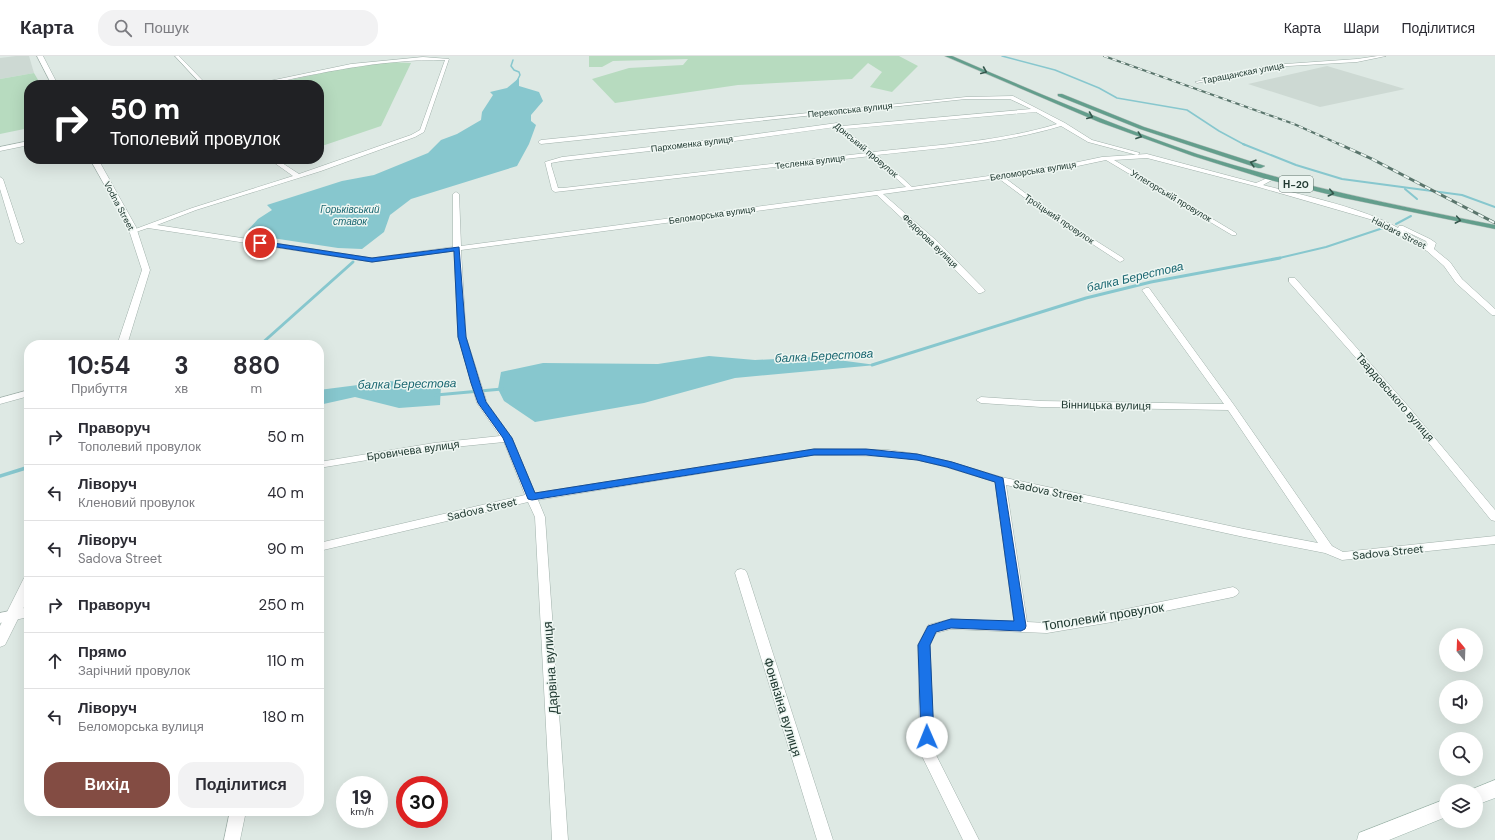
<!DOCTYPE html>
<html lang="uk">
<head>
<meta charset="utf-8">
<style>
  :root { --surface:#fff; --page:#f2f2f3; --text:#2b2b33; --muted:#7c7c81; --line:#e1e1e2; --accent:#834c43 }
  body { margin:0; font-family:"DM Sans",sans-serif; background:var(--page); color:var(--text); height:100vh; display:flex; flex-direction:column; font-size:15px; white-space:nowrap }
  * { box-sizing:border-box; margin:0 }
  p { font-size:13px; color:var(--muted) }
  .icon { flex:none; width:22px; height:22px; fill:none; stroke:currentColor; stroke-width:2; stroke-linecap:round; stroke-linejoin:round }
  .map { position:relative; flex:1; overflow:hidden }
  .drawer { position:absolute; left:24px; top:284px; width:300px; height:476px; display:flex; flex-direction:column; background:var(--surface); border-radius:16px; box-shadow:0 4px 16px #0002 }
  .drawer>* { flex:none }
  .guide { position:absolute; left:24px; top:24px; width:300px; height:84px; border-radius:16px; box-shadow:0 4px 16px #0002; background:#202124; color:#fff; overflow:hidden }
  .needle { width:26px; rotate:341deg }
  .buttons { position:absolute; left:1439px; top:572px; display:grid; gap:8px }
  .buttons a { display:grid; place-items:center; width:44px; height:44px; border-radius:50%; background:var(--surface); box-shadow:0 4px 16px #0002; font-size:20px }
  .speed { position:absolute; left:336px; top:720px; display:flex; gap:8px; font-size:20px; font-weight:700; text-align:center }
  .speed>* { display:grid; place-content:center; width:52px; height:52px; border-radius:50%; background:var(--surface); box-shadow:0 4px 16px #0002; line-height:1 }
  .speed small { font-size:10px; font-weight:400 }
  .speed .limit { border:6px solid #d22; background:#fff; color:#111 }
  .pin { position:absolute; display:grid; place-items:center; width:34px; height:34px; color:#fff; margin:-17px; border:2px solid #fff; border-radius:50%; box-shadow:0 1px 4px #0007 }
  .me { position:absolute; width:44px; margin:-22px; rotate:359deg; stroke-linejoin:round; filter:drop-shadow(0 0 3px #0008) }
  .turn { display:flex; align-items:center; gap:14px; height:84px; padding:0 20px; font-size:18px }
  .turn .icon { width:52px; height:52px; stroke-width:2.5 }
  .turn b { display:block; font-size:28px; line-height:34px }
  .eta { display:flex; justify-content:space-evenly; align-items:center; height:68px; text-align:center }
  .eta b { font-size:24px; font-weight:700; line-height:28px }
  .action { display:flex; gap:8px; margin-top:auto; padding:8px 20px }
  .action a { flex:1; height:46px; border-radius:16px; background:var(--accent); color:#fff; font-size:16px; font-weight:700; line-height:46px; text-align:center }
  .action a+a { background:var(--page); color:var(--text) }
  ul { padding:0; list-style:none }
  li { display:flex; align-items:center; gap:12px; height:56px; padding:0 20px; border-top:1px solid var(--line) }
  li div { flex:1 }
  li b { display:block; font-size:15px }
  li em { font-style:normal }
  header { display:flex; align-items:center; gap:24px; box-sizing:border-box; height:56px; padding:0 20px; background:var(--surface); border-bottom:1px solid var(--line) }
  header strong { font-size:19px }
  nav { display:flex; gap:22px; margin-inline-start:auto; font-size:14px }
  .search { width:280px; height:36px; background:var(--page); display:flex; align-items:center; gap:10px; box-sizing:border-box; padding:0 14px; border-radius:16px; color:var(--muted); font-size:15px }
  .map>svg:first-child { display:block }
</style>
</head>
<body>
<header>
<strong>Карта</strong>
<div class="search"><svg class="icon" aria-label="search" viewBox="0 0 24 24"><circle cx="10" cy="10" r="6"/><path d="M15 15l6 6"/></svg>Пошук</div>
<nav><a>Карта</a><a>Шари</a><a>Поділитися</a></nav>
</header>
<div class="map">
<svg width="1495" height="784" viewBox="0 0 1495 784">
  <rect width="100%" height="100%" fill="#dee9e4"/>
  <!-- built -->
  <g fill="#cdd9d3">
    <polygon points="16,0 29,0 34,17 0,23 0,2"/>
    <polygon points="1327,10 1405,33 1320,51 1248,28"/>
  </g>
  <!-- green -->
  <g fill="#b7dbbf">
    <polygon points="589,0 899,0 918,10 892,36 870,31 882,16 868,7 852,23 738,29 615,47 592,23 629,12 683,9 688,3 613,5 602,11 589,11"/>
    <polygon points="391,6 411,7 381,70 319,91 319,29 268,29 344,12"/>
    <polygon points="34,17 41,29 29,29 29,72 0,78 0,23"/>
  </g>
  <!-- water -->
  <g fill="#87c7ce">
    <polygon points="519,22 519,30 539,36 543,45 531,59 531,65 536,69 529,88 517,110 411,143 390,159 384,176 362,193 338,192 252,179 248,174 258,163 272,154 267,149 342,125 374,119 428,97 441,84 457,78 481,64 482,56 493,39 490,36 507,32"/>
    <polygon points="709,300 755,304 815,301 876,309 735,322 644,347 535,366 504,345 498,333 501,316 543,307 658,308"/>
    <polygon points="389,325 441,329 440,349 399,352 355,341 319,349 319,334"/>
  </g>
  <g fill="none" stroke-linecap="round" stroke-linejoin="round">
    <!-- stream-far3 -->
    <g stroke="#87c7ce" stroke-width="1.5">
      <polyline points="1002,0 1055,14 1099,32 1117,42 1187,54 1219,75 1245,89"/>
      <polyline points="513,4 511,10 514,14 519,16 520,19 517,25"/>
    </g>
    <!-- stream-far2 -->
    <g stroke="#87c7ce" stroke-width="2">
      <polyline points="1243,88 1296,109 1342,123 1462,139 1495,151"/>
      <polyline points="1405,133 1417,143"/>
      <polyline points="1396,168 1411,160"/>
      <polyline points="1275,203 1326,191 1386,171"/>
    </g>
    <!-- stream-far1 -->
    <g stroke="#87c7ce" stroke-width="3">
      <polyline points="260,289 353,206"/>
      <polyline points="872,309 1086,242 1151,226 1280,202"/>
      <polyline points="436,339 502,333"/>
    </g>
    <!-- stream -->
    <polyline stroke="#87c7ce" stroke-width="3.5" points="0,420 29,411"/>
    <!-- minor casing -->
    <g stroke="#a1b1ab" stroke-width="1">
      <g id="minor">
        <polygon points="175,0 179,0 207,29 202,29"/>
        <polygon points="1378,0 1386,0 1357,6 1271,11 1197,27 1195,26 1271,9 1357,3"/>
        <path d="M423,1L449,3L424,76L415,81L321,115L196,154L157,169L372,202L453,191V138L456,136L459,138L461,190L906,131L871,100L555,136L552,134L545,106L562,101L720,83L837,67L842,70L1031,53L1010,43H966L541,88L538,86L541,84L966,41L1013,40L1065,67L1092,84L1140,97L1137,99L1088,86L1061,70C1001,88 938,92 877,99L912,131L1059,110L1102,101L1147,98L1256,127L1272,120L1275,122L1274,123L1263,129C1305,140 1361,151 1398,172L1399,170H1403L1430,183L1436,187L1434,193L1450,206L1462,223L1495,253V259H1492L1456,227L1444,210L1427,195L1373,164L1255,130L1147,102L1114,104L1236,177V179H1232L1106,104L1059,114L1005,122L1052,157L1123,202L1124,204L1120,206L1048,159L998,122L883,138L938,186L984,233L985,235L981,237H978L932,190L877,139L461,194L466,281L487,347L512,382L535,437L814,393L888,394L917,398L948,405L1001,421L1244,473L1318,487L1228,354L1041,351L981,347L976,344L981,341L1041,345L1224,348L1142,234L1146,232H1149L1234,349L1332,490L1343,496L1495,480V488L1342,504L1325,497L1244,481L1006,429L1027,566L1047,567L1112,556L1233,531L1237,533L1239,536L1237,539L1233,541L1112,566L1047,577L951,573L936,577L930,589L934,695L979,784H963L920,696L918,589L928,569L951,563L1014,566L995,426L946,411L917,404L888,400L814,399L538,444L545,461L568,784H552L535,461L528,446L319,495V487L525,439L504,386L434,393L319,412V406L434,387L500,380L477,347L458,281L454,195L372,206L148,172L133,177L130,175L192,152L293,120L269,103H276L299,118L411,79L420,74L445,4C383,3 324,16 263,29H255V28L351,8ZM1036,56L1057,68C998,86 935,89 873,96L845,73ZM836,71L867,97L563,132H558L551,109V107L562,105L720,87ZM1403,174L1426,185L1428,189Z"/>
        <polygon points="29,85 29,89 0,95 0,91"/>
        <polygon points="0,121 3,123 24,186 20,188 16,186 0,133"/>
        <polygon points="1289,222 1295,222 1408,350 1495,454 1495,465 1491,464 1402,354 1289,226"/>
        <polygon points="29,334 29,340 0,348 0,342"/>
        <polygon points="741,513 745,514 747,517 833,784 817,784 735,517 737,514"/>
        <polygon points="29,551 29,561 0,567 0,557"/>
        <polygon points="230,755 246,755 240,784 224,784"/>
      </g>
    </g>
    <!-- tertiary casing -->
    <g stroke="#a1b1ab" stroke-width="1">
      <g id="tertiary">
        <polygon points="37,0 43,0 58,29 52,29"/>
        <polygon points="90,103 98,103 136,171 150,214 127,289 117,289 142,214 128,171"/>
        <polygon points="29,521 29,541 5,589 0,591 0,570 24,522"/>
      </g>
    </g>
    <!-- secondary casing -->
    <g stroke="#9eb5ab" stroke-width="1">
      <g id="secondary">
        <polygon points="1495,724 1495,742 1476,749 1476,735 1469,735 1470,734"/>
        <polygon points="1446,743 1446,761 1389,784 1357,784 1359,777"/>
      </g>
    </g>
    <!-- primary casing -->
    <g stroke="#bcc4c1" stroke-width="1">
      <g id="primary">
        <path d="M945,0H952C1033,35 1114,70 1197,98C1295,129 1395,149 1495,169V173L1344,142L1266,123L1193,100L1099,66Z"/>
        <polygon points="1058,38 1062,38 1144,71 1265,110 1261,112 1258,112 1140,73 1058,40"/>
      </g>
    </g>
    <!-- minor -->
    <use href="#minor" fill="#fff" fill-rule="evenodd"/>
    <!-- tertiary -->
    <use href="#tertiary" fill="#fff" fill-rule="evenodd"/>
    <!-- secondary -->
    <use href="#secondary" fill="#fff" fill-rule="evenodd"/>
    <!-- primary -->
    <use href="#primary" fill="#639e8c" fill-rule="evenodd"/>
    <!-- rail-far1 casing -->
    <g stroke="#5a756c" stroke-width="2">
      <polyline id="rail-far1" points="1104,0 1294,68 1341,89"/>
    </g>
    <!-- rail casing -->
    <g stroke="#5a756c" stroke-width="3">
      <polyline id="rail" points="1339,88 1372,103 1495,167"/>
    </g>
    <!-- rail-far1 -->
    <use href="#rail-far1" stroke="#eef6f2" stroke-width="1.5" stroke-dasharray="4.5" stroke-linecap="butt"/>
    <!-- rail -->
    <use href="#rail" stroke="#eef6f2" stroke-width="2" stroke-dasharray="6" stroke-linecap="butt"/>
  </g>
  <!-- one-way arrows -->
  <defs><path id="oneway-chevron" d="M-2-3.5L2.5 0L-2 3.5" fill="none" stroke-width="1.6" stroke-linecap="round" stroke-linejoin="round"/></defs>
  <g stroke="#34574c">
    <use href="#oneway-chevron" transform="translate(984 15) rotate(23)"/>
    <use href="#oneway-chevron" transform="translate(1090 60) rotate(22)"/>
    <use href="#oneway-chevron" transform="translate(1139 80) rotate(20)"/>
    <use href="#oneway-chevron" transform="translate(1253 107) rotate(-164)"/>
    <use href="#oneway-chevron" transform="translate(1331 137) rotate(13)"/>
    <use href="#oneway-chevron" transform="translate(1458 164) rotate(11)"/>
  </g>
  <!-- route -->
  <polygon fill="#1a73e8" stroke="#114b97" points="260,185 372,202 459,191 466,281 480,327 486,346 512,382 535,437 814,393 866,393 917,398 952,406 1003,422 1026,570 1025,573 1021,575 951,572 936,576 930,589 934,681 932,685 927,687 923,685 921,681 918,589 928,570 951,563 1014,565 995,426 947,411 917,404 866,399 814,399 532,444 528,443 503,382 478,347 471,327 458,281 454,195 372,206 257,188 256,187"/>
  <g text-anchor="middle" stroke-width="3" stroke-linejoin="round" paint-order="stroke">
    <!-- far-street labels -->
    <g font-size="9" fill="#203931" stroke="#eef6f2">
      <text transform="translate(1243 17) rotate(-11)" y="3">Таращанская улица</text>
      <text transform="translate(850 54) rotate(-6)" y="3">Перекопська вулиця</text>
      <text transform="translate(692 88) rotate(-7)" y="3">Пархоменка вулиця</text>
      <text transform="translate(866 94) rotate(40)" y="3">Донський провулок</text>
      <text transform="translate(810 106) rotate(-7)" y="3">Тесленка вулиця</text>
      <text transform="translate(1033 115) rotate(-9)" y="3">Беломорська вулиця</text>
      <text transform="translate(1171 140) rotate(31)" y="3">Углегорськiй провулок</text>
      <text transform="translate(119 150) rotate(62)" y="3">Vodna Street</text>
      <text transform="translate(712 159) rotate(-8)" y="3">Беломорська вулиця</text>
      <text transform="translate(1059 163) rotate(34)" y="3">Троїцький провулок</text>
      <text transform="translate(1399 177) rotate(27)" y="3">Haidara Street</text>
      <text transform="translate(930 185) rotate(44)" y="3">Федорова вулиця</text>
    </g>
    <!-- shield labels -->
    <rect fill="#eef6f2" stroke="#5e726b" stroke-width="1" x="1279" y="120" width="34" height="16" rx="3"/>
    <g font-size="10" font-weight="bold" fill="#203931">
      <text x="1296" y="132">Н-20</text>
    </g>
    <!-- far-water labels -->
    <g font-size="10" font-style="italic" fill="#1c6872" stroke="#eef6f2">
      <text x="350" y="157">Горьківський<tspan x="350" dy="12">ставок</tspan></text>
    </g>
    <!-- street labels -->
    <g font-size="11" fill="#203931" stroke="#eef6f2">
      <text transform="translate(1395 341) rotate(49)" y="4">Твардовського вулиця</text>
      <text transform="translate(1106 349) rotate(1)" y="4">Вінницька вулиця</text>
      <text transform="translate(413 394) rotate(-8)" y="4">Бровичева вулиця</text>
      <text transform="translate(1048 435) rotate(12)" y="4">Sadova Street</text>
      <text transform="translate(482 453) rotate(-13)" y="4">Sadova Street</text>
      <text transform="translate(1388 496) rotate(-6)" y="4">Sadova Street</text>
    </g>
    <!-- water labels -->
    <g font-size="12" font-style="italic" fill="#1c6872" stroke="#eef6f2">
      <text transform="translate(1135 221) rotate(-13)" y="4">балка Берестова</text>
      <text transform="translate(824 300) rotate(-3)" y="4">балка Берестова</text>
      <text transform="translate(407 328) rotate(-1)" y="4">балка Берестова</text>
    </g>
    <!-- near-street labels -->
    <g font-size="13" fill="#203931" stroke="#eef6f2">
      <text transform="translate(1103 560) rotate(-9)" y="5">Тополевий провулок</text>
      <text transform="translate(550 612) rotate(-94)" y="5">Дарвіна вулиця</text>
      <text transform="translate(783 651) rotate(73)" y="5">Фонвізіна вулиця</text>
    </g>
  </g>
</svg>
<div class="buttons">
<a><svg class="needle" viewBox="-14 -14 28 28"><path d="M0-13l5 13h-10z" fill="#e53935"/><path d="M0 13l5-13h-10z" fill="#7c7c81"/></svg></a>
<a><svg class="icon" aria-label="sound" viewBox="0 0 24 24"><path d="M4 9h4l5-4v14l-5-4H4zM17 9q2 3 0 6"/></svg></a>
<a><svg class="icon" aria-label="search" viewBox="0 0 24 24"><circle cx="10" cy="10" r="6"/><path d="M15 15l6 6"/></svg></a>
<a><svg class="icon" aria-label="layers" viewBox="0 0 24 24"><path d="M12 4l9 5-9 5-9-5zM3 14l9 5 9-5"/></svg></a>
</div>
<div class="speed"><div>19<small>km/h</small></div><div class="limit">30</div></div>
<div class="pin" style="left:260px;top:187px;background:#d93025"><svg class="icon" aria-label="arrive" viewBox="0 0 24 24"><path d="M6 21V4h12l-3 4 3 4H6"/></svg></div>
<svg class="me" style="left:927px;top:681px" viewBox="-20 -20 40 40"><circle r="19" fill="#fff"/><path d="M0-13L10 11 0 6-10 11z" fill="#1a73e8"/></svg>
<div class="guide">
<div class="turn"><svg class="icon" aria-label="right" viewBox="0 0 24 24"><path d="M7 20v-9h11M14 6l5 5-5 5"/></svg><div><b>50 m</b>Тополевий провулок</div></div>
</div>
<section class="drawer">
<div class="eta">
<div><b>10:54</b><p>Прибуття</p></div>
<div><b>3</b><p>хв</p></div>
<div><b>880</b><p>m</p></div>
</div>
<ul>
<li><svg class="icon" aria-label="right" viewBox="0 0 24 24"><path d="M7 20v-9h11M14 6l5 5-5 5"/></svg><div><b>Праворуч</b><p>Тополевий провулок</p></div><em>50 m</em></li>
<li><svg class="icon" aria-label="left" viewBox="0 0 24 24"><path d="M17 20v-9H6M10 6l-5 5 5 5"/></svg><div><b>Ліворуч</b><p>Кленовий провулок</p></div><em>40 m</em></li>
<li><svg class="icon" aria-label="left" viewBox="0 0 24 24"><path d="M17 20v-9H6M10 6l-5 5 5 5"/></svg><div><b>Ліворуч</b><p>Sadova Street</p></div><em>90 m</em></li>
<li><svg class="icon" aria-label="right" viewBox="0 0 24 24"><path d="M7 20v-9h11M14 6l5 5-5 5"/></svg><div><b>Праворуч</b></div><em>250 m</em></li>
<li><svg class="icon" aria-label="ahead" viewBox="0 0 24 24"><path d="M12 20V5M6 11l6-6 6 6"/></svg><div><b>Прямо</b><p>Зарічний провулок</p></div><em>110 m</em></li>
<li><svg class="icon" aria-label="left" viewBox="0 0 24 24"><path d="M17 20v-9H6M10 6l-5 5 5 5"/></svg><div><b>Ліворуч</b><p>Беломорська вулиця</p></div><em>180 m</em></li>
</ul>
<div class="action"><a>Вихід</a><a>Поділитися</a></div>
</section>
</div>
</body>
</html>
